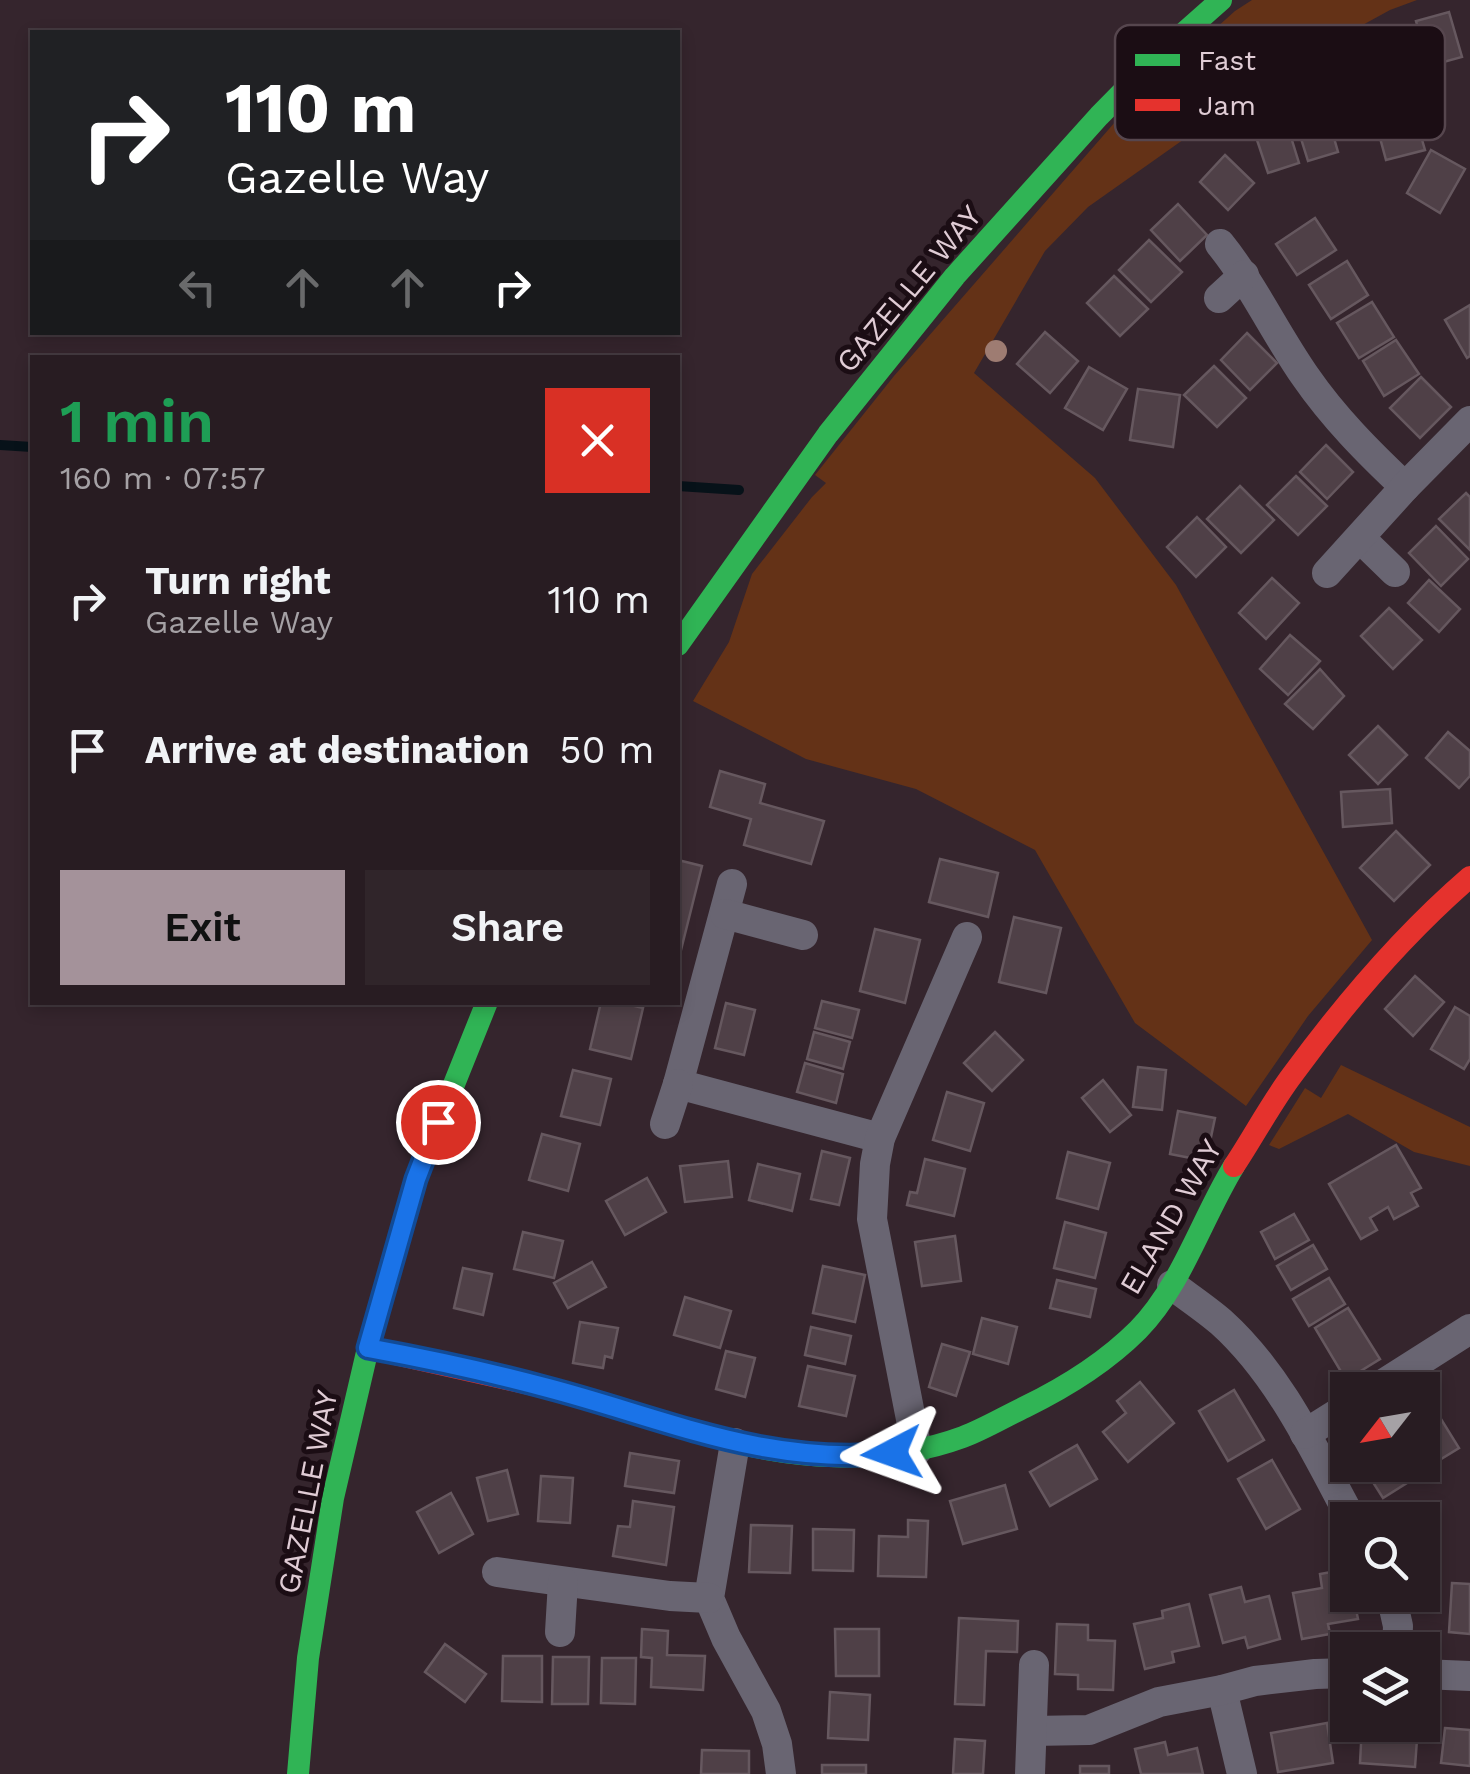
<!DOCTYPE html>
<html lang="en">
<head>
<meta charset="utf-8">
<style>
  :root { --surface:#281c22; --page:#30252a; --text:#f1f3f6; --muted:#a5a1a5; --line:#443a40; --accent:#a4929a }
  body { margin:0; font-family:"Work Sans",sans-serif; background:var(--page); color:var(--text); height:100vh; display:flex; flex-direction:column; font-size:38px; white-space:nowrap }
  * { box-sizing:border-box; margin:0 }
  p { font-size:32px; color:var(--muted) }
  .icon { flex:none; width:55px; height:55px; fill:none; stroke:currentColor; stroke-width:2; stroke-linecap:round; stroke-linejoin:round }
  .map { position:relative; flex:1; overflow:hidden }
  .panel { position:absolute; left:30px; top:355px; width:650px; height:650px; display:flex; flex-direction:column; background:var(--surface); border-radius:0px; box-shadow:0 5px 15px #0003,0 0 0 2px var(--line) }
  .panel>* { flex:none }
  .top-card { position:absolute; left:30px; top:30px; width:650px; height:305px; border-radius:0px; box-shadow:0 5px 15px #0003,0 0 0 2px var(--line); background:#202124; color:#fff; overflow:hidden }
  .needle { width:65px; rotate:239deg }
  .controls { position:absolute; left:1330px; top:1372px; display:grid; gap:20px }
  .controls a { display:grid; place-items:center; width:110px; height:110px; border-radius:0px; background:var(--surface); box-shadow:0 5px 15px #0003,0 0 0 2px var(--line); font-size:50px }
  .pin { position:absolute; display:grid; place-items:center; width:85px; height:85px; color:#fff; margin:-42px; border:5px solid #fff; border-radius:50%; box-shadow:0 2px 10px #0007 }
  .me { position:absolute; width:110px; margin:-55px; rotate:266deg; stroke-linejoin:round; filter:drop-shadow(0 0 8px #0008) }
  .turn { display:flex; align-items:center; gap:35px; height:210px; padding:0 30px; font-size:45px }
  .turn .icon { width:130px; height:130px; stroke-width:2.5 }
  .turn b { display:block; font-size:70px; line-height:85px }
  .lanes { display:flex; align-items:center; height:95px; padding:0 30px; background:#0003; justify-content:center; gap:50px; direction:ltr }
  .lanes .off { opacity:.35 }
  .round { display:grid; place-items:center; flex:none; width:105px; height:105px; border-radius:0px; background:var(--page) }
  .headline { display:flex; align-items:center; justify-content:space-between; height:170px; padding:0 30px }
  h1 { font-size:60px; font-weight:600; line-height:75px; color:#1e9e55 }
  .action { display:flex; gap:20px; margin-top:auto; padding:20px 30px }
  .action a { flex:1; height:115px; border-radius:0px; background:var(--accent); color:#111; font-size:40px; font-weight:600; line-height:115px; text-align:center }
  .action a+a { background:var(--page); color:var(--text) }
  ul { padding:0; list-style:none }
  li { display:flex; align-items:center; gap:30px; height:150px; padding:0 30px }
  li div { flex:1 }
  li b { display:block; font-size:38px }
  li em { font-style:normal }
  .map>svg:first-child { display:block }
</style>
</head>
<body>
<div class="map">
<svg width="1470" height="1774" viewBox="0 0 1470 1774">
  <rect width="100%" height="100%" fill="#35252d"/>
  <!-- green -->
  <g fill="#643217">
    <polygon points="1252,0 1417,0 1390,10 1286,67 1088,207 1045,251 974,373 1095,478 1176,585 1372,940 1308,1016 1246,1106 1135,1023 1035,850 916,789 806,759 693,701 729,642 752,574 812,497 826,483 815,475 894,376 1129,106 1235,11"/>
    <polygon points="1341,1065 1470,1127 1470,1166 1414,1152 1348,1114 1279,1149 1269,1145 1305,1088 1321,1098"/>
  </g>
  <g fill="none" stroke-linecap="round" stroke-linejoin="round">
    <!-- stream -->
    <g stroke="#071219" stroke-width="10">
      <polyline points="0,445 32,447"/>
      <polyline points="678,486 739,490"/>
    </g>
  </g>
  <!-- building -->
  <g fill="#4f4047" stroke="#66585f" stroke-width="2.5">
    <polygon points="1449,12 1462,57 1429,66 1416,21"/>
    <polygon points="1325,107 1338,152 1308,161 1294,116"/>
    <polygon points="1414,112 1425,150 1386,160 1376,123"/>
    <polygon points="1286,121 1299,163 1268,173 1254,131"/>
    <polygon points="1431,150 1465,169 1440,213 1407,193"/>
    <polygon points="1225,155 1254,183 1228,210 1200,182"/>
    <polygon points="1178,204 1207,235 1180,261 1151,230"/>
    <polygon points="1315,218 1336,250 1297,275 1276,244"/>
    <polygon points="1149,240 1182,272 1151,302 1119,270"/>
    <polygon points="1347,261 1368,295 1331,319 1309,285"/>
    <polygon points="1114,276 1148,309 1120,336 1087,303"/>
    <polygon points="1372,302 1394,337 1359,358 1337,323"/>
    <polygon points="1470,305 1470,356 1467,358 1445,320"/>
    <polygon points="1045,332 1078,361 1050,393 1017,364"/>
    <polygon points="1247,333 1277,363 1250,390 1221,360"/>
    <polygon points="1396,340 1419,374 1384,396 1363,361"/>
    <polygon points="1214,366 1246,398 1217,427 1184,395"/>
    <polygon points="1089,367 1127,389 1103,430 1065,408"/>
    <polygon points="1421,377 1451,407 1420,438 1390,408"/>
    <polygon points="1138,389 1180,395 1173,447 1130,440"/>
    <polygon points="1326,445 1353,472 1327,499 1300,472"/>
    <polygon points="1296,476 1327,506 1298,535 1267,505"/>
    <polygon points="1240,486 1274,520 1241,553 1207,519"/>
    <polygon points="1466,493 1470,497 1470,550 1439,519"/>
    <polygon points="1197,517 1226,547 1196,577 1167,547"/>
    <polygon points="1436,526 1468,559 1441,586 1409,553"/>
    <polygon points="1272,578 1299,603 1266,639 1239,613"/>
    <polygon points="1429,580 1460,609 1439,632 1408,603"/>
    <polygon points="1389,608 1422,640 1393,669 1361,636"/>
    <polygon points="1290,635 1320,661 1288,695 1260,669"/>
    <polygon points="1320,669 1344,696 1313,729 1285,704"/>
    <polygon points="1378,726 1407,755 1378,784 1349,755"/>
    <polygon points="1448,732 1470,751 1470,776 1459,788 1426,758"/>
    <polygon points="720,771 765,784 760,803 824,821 811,864 744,845 751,819 710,807"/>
    <polygon points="1390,789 1392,823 1343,827 1341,792"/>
    <polygon points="1396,831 1430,865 1394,901 1360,868"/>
    <polygon points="940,859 998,873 988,917 929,902"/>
    <polygon points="678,860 702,866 681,950 678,950"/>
    <polygon points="1014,917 1061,928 1046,993 999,982"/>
    <polygon points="875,929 920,940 905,1003 860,991"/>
    <polygon points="1415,976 1444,1002 1413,1036 1385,1009"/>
    <polygon points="822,1001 859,1010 852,1038 815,1028"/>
    <polygon points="601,1002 618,1002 643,1008 631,1059 590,1049"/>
    <polygon points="726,1003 755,1010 744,1055 715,1048"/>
    <polygon points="1455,1007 1470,1016 1470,1059 1464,1069 1431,1049"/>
    <polygon points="814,1032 850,1042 843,1069 807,1059"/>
    <polygon points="995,1032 1023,1060 992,1091 964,1063"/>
    <polygon points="805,1063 843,1074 836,1103 797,1092"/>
    <polygon points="1138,1067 1166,1070 1162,1110 1133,1107"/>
    <polygon points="573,1070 611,1079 600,1125 561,1116"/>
    <polygon points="1103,1080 1131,1115 1110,1132 1082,1098"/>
    <polygon points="947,1092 984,1103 970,1151 933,1140"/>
    <polygon points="1178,1111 1215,1118 1206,1161 1170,1154"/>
    <polygon points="542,1134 580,1144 568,1191 529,1180"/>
    <polygon points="1396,1145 1421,1188 1411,1193 1418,1206 1394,1219 1388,1207 1370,1218 1377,1230 1361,1239 1329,1184"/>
    <polygon points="822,1151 850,1158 839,1205 811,1199"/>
    <polygon points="1068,1152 1110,1163 1098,1209 1057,1198"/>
    <polygon points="925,1159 965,1169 954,1216 907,1205 910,1192 917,1193"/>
    <polygon points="728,1161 732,1197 685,1202 680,1166"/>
    <polygon points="758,1164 800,1174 792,1211 749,1200"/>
    <polygon points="647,1178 666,1212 625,1235 606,1201"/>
    <polygon points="1294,1214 1309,1240 1275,1259 1261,1232"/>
    <polygon points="1065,1222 1106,1233 1095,1278 1054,1268"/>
    <polygon points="523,1232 563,1241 554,1278 514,1269"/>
    <polygon points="955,1236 961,1281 922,1286 915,1242"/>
    <polygon points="1313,1245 1327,1269 1291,1290 1277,1266"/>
    <polygon points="592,1262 606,1287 568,1308 554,1283"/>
    <polygon points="823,1266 865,1275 855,1322 813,1313"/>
    <polygon points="463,1268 492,1274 483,1315 454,1308"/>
    <polygon points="1329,1278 1345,1304 1309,1326 1293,1299"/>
    <polygon points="1057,1280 1096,1289 1090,1317 1050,1308"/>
    <polygon points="685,1297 731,1311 720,1348 674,1335"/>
    <polygon points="1348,1308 1380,1359 1346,1380 1315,1328"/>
    <polygon points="982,1318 1017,1327 1008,1364 973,1354"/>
    <polygon points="580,1322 618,1328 612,1358 605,1356 603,1368 573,1363"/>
    <polygon points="811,1327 851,1336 845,1364 805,1355"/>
    <polygon points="942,1344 970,1352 956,1396 929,1387"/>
    <polygon points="726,1351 755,1358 745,1397 716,1389"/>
    <polygon points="808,1366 855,1376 846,1416 799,1406"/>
    <polygon points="1140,1382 1174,1423 1128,1462 1103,1432 1126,1413 1117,1401"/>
    <polygon points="1234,1390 1264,1440 1228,1461 1199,1411"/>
    <polygon points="1436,1411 1459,1448 1415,1475 1409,1465 1422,1465 1422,1419"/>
    <polygon points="1077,1445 1097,1479 1050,1506 1030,1472"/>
    <polygon points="630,1453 679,1461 674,1493 625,1486"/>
    <polygon points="1272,1460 1300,1509 1266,1529 1238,1479"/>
    <polygon points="1362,1465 1400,1465 1410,1481 1383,1498"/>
    <polygon points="507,1470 518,1514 488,1521 477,1478"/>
    <polygon points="541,1476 573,1478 570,1523 538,1521"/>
    <polygon points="1005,1485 1017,1529 963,1544 950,1501"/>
    <polygon points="451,1493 473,1534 439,1553 417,1512"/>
    <polygon points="633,1501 674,1507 666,1565 613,1556 618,1526 630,1527"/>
    <polygon points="908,1520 928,1521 926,1577 878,1576 879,1536 908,1537"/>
    <polygon points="751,1525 792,1526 790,1573 749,1572"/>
    <polygon points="813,1529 854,1530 853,1571 813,1570"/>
    <polygon points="1348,1569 1348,1595 1353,1595 1358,1619 1328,1624 1330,1634 1302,1639 1293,1593 1322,1588 1320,1574"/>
    <polygon points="1452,1583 1470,1584 1470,1634 1449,1632"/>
    <polygon points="1241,1587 1245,1602 1269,1596 1280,1639 1248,1648 1245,1637 1223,1643 1210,1595"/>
    <polygon points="1189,1604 1199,1646 1172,1652 1174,1662 1145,1669 1134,1624 1163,1618 1162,1611"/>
    <polygon points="959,1618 1018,1621 1017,1652 986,1651 984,1705 955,1704"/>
    <polygon points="1057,1624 1088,1625 1088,1640 1115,1641 1113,1690 1078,1689 1078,1675 1055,1674"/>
    <polygon points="642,1629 668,1631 667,1655 705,1656 703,1690 651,1687 652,1658 641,1657"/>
    <polygon points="835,1629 879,1629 879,1676 836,1676"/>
    <polygon points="445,1644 486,1674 465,1702 425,1672"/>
    <polygon points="503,1656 542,1656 542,1702 502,1701"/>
    <polygon points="553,1657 589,1657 588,1704 552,1704"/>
    <polygon points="602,1658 636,1658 635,1704 601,1703"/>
    <polygon points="830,1692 870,1695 868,1740 828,1738"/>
    <polygon points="1327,1723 1333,1763 1278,1772 1271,1733"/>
    <polygon points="1362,1725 1418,1726 1415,1767 1360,1763"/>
    <polygon points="1445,1728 1470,1730 1470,1766 1441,1763"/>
    <polygon points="955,1739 985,1741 983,1774 953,1774"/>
    <polygon points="1165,1742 1168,1755 1197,1748 1203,1774 1141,1774 1135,1749"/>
    <polygon points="702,1750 749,1751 749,1774 701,1774"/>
    <rect x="822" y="1765" width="44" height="9"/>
    <rect x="1080" y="1766" width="29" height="8"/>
  </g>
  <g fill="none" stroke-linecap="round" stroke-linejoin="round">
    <!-- street -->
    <g stroke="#696572" stroke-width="30">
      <path d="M1220,244C1253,285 1275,333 1305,376C1334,418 1368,452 1405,487"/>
      <polyline points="1219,298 1244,275"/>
      <polyline points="1360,538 1395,572"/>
      <polyline points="1327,573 1405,487 1470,421"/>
      <polyline points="732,884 678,1084 880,1138"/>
      <polyline points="725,914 803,935"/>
      <polyline points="665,1124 678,1084"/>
      <path d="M1172,1285C1188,1297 1206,1309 1221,1322C1280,1375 1315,1452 1352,1520"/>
      <polyline points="1374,1390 1470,1329"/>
      <polyline points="1305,1434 1348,1407"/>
      <polyline points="735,1443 709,1598 726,1638 766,1711 777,1744 781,1774"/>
      <polyline points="917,1450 872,1219 875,1164 880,1138 967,937"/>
      <polyline points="497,1572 670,1596 709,1598"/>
      <polyline points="1391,1595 1398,1626 1397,1650"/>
      <polyline points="560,1632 563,1582"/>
      <polyline points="1422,1674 1470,1676"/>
      <polyline points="1222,1690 1242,1774"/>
      <polyline points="1032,1731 1089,1730 1159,1702 1222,1690 1255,1681 1315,1674 1348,1673"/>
      <polyline points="1030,1774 1034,1665"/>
    </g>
    <!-- fast -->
    <g stroke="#30b455" stroke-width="22">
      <polyline points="678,645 828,434 955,276 1099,116 1159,55 1221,0"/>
      <path d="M708,1435C788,1459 882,1467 963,1437C984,1429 1004,1417 1025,1407C1066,1387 1105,1363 1138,1330C1182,1285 1201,1220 1234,1166"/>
      <polyline points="298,1774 308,1658 333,1498 368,1348 416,1179 487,1002"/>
    </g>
    <!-- jam -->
    <g stroke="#e5322d" stroke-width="22">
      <path d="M1234,1166C1254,1136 1271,1103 1293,1074C1345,1003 1404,934 1470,877"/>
      <polyline points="368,1348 547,1388 708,1435"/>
    </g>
  </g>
  <!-- trees -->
  <circle fill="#9e7c72" cx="996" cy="351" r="11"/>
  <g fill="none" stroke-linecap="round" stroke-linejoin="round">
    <!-- route casing -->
    <g stroke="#114b97" stroke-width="25">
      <path id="route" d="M438,1122L416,1179L368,1348C428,1359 489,1372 548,1388C666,1419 766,1466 892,1453"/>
    </g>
    <!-- route -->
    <use href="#route" stroke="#1a73e8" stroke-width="18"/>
  </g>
  <g text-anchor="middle" stroke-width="10" stroke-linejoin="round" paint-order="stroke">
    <!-- street labels -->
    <g font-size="30" fill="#e0ccd5" stroke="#1b0d14">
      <text transform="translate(909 289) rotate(-50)" y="10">GAZELLE WAY</text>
      <text transform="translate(1171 1217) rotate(-60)" y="10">ELAND WAY</text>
      <text transform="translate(308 1492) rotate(-79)" y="10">GAZELLE WAY</text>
    </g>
  </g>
  <!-- legend -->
  <rect x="1115" y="25" width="330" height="115" rx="15" fill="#1b0d14" stroke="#56464e" stroke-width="2.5"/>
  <rect x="1135" y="54" width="45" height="12" fill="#30b455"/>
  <rect x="1135" y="99" width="45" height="12" fill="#e5322d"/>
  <g font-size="28" fill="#e0ccd5">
    <text x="1198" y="70">Fast</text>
    <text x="1198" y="115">Jam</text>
  </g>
</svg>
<div class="controls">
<a><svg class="needle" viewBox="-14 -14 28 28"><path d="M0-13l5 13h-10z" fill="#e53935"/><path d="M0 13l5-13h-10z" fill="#a5a1a5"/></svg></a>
<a><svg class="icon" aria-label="search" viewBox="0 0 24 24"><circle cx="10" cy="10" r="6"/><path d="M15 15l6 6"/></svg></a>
<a><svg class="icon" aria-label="layers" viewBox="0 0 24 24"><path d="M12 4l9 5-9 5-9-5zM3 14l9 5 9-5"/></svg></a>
</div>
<div class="pin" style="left:438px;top:1122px;background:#d93025"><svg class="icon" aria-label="arrive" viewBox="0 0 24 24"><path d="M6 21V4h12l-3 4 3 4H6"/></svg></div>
<svg class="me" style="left:892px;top:1453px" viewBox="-20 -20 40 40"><path d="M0-17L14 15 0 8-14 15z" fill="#1a73e8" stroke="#fff" stroke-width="4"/></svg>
<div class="top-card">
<div class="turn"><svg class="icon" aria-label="right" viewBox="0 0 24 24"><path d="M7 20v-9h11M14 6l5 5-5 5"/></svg><div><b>110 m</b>Gazelle Way</div></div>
<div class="lanes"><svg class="icon off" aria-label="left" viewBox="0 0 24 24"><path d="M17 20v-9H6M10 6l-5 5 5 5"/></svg><svg class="icon off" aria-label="ahead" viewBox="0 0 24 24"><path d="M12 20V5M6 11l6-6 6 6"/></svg><svg class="icon off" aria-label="ahead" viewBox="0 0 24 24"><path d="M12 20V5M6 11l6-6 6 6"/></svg><svg class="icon" aria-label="right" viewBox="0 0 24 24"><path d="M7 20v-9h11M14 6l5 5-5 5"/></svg></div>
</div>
<section class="panel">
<div class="headline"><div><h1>1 min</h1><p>160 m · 07:57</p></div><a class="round" style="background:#d93025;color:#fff"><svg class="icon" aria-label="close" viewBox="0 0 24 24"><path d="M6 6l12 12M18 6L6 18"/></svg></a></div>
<ul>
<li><svg class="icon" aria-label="right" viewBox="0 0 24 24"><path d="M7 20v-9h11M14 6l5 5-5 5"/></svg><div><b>Turn right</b><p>Gazelle Way</p></div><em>110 m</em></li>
<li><svg class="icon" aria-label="arrive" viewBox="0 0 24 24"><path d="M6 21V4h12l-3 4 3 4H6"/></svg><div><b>Arrive at destination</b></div><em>50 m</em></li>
</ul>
<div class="action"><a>Exit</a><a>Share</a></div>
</section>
</div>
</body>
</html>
